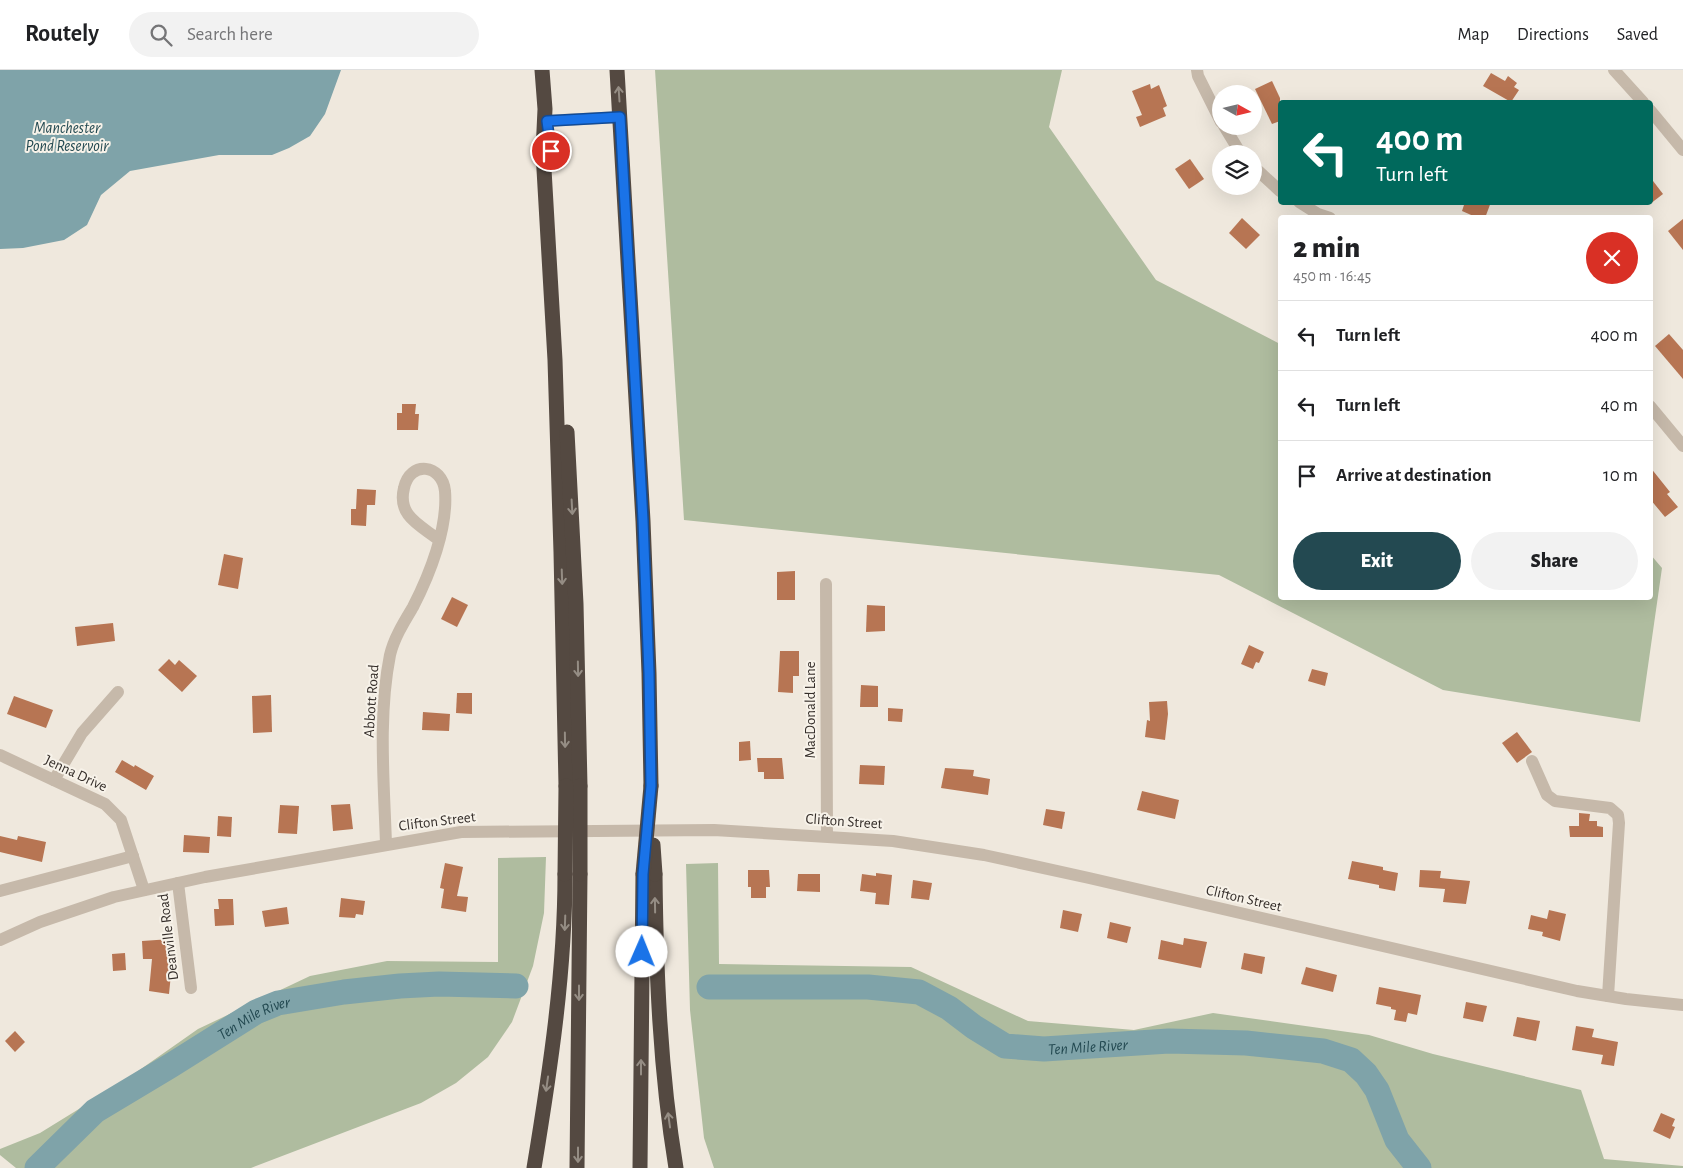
<!DOCTYPE html>
<html lang="en">
<head>
<meta charset="utf-8">
<style>
  :root { --surface:#fff; --page:#f2f2f2; --text:#202124; --muted:#757577; --line:#e0e0e0; --accent:#234951 }
  body { margin:0; font-family:"Alegreya Sans",sans-serif; background:var(--page); color:var(--text); height:100vh; display:flex; flex-direction:column; font-size:19px; white-space:nowrap }
  * { box-sizing:border-box; margin:0 }
  p { font-size:16px; color:var(--muted) }
  .icon { flex:none; width:28px; height:28px; fill:none; stroke:currentColor; stroke-width:2; stroke-linecap:round; stroke-linejoin:round }
  .map { position:relative; flex:1; overflow:hidden }
  .details { position:absolute; left:1278px; top:145px; width:375px; height:385px; display:flex; flex-direction:column; background:var(--surface); border-radius:5px; box-shadow:0 5px 20px #0002 }
  .details>* { flex:none }
  .hud { position:absolute; left:1278px; top:30px; width:375px; height:105px; border-radius:5px; box-shadow:0 5px 20px #0002; background:#00695c; color:#fff; overflow:hidden }
  .needle { width:32px; rotate:98deg }
  .fabs { position:absolute; left:1212px; top:15px; display:grid; gap:10px }
  .fabs a { display:grid; place-items:center; width:50px; height:50px; border-radius:50%; background:var(--surface); box-shadow:0 5px 20px #0002; font-size:25px }
  .pin { position:absolute; display:grid; place-items:center; width:42px; height:42px; color:#fff; margin:-21px; border:2px solid #fff; border-radius:50%; box-shadow:0 1px 5px #0007 }
  .me { position:absolute; width:55px; margin:-28px; rotate:1deg; stroke-linejoin:round; filter:drop-shadow(0 0 4px #0008) }
  .turn { display:flex; align-items:center; gap:18px; height:105px; padding:0 15px; font-size:22px }
  .turn .icon { width:65px; height:65px; stroke-width:2.5 }
  .turn b { display:block; font-size:35px; line-height:42px }
  .round { display:grid; place-items:center; flex:none; width:52px; height:52px; border-radius:26px; background:var(--page) }
  .headline { display:flex; align-items:center; justify-content:space-between; height:85px; padding:0 15px }
  h1 { font-size:30px; font-weight:800; line-height:38px }
  .cta { display:flex; gap:10px; margin-top:auto; padding:10px 15px }
  .cta a { flex:1; height:58px; border-radius:30px; background:var(--accent); color:#fff; font-size:20px; font-weight:800; line-height:58px; text-align:center }
  .cta a+a { background:var(--page); color:var(--text) }
  ul { padding:0; list-style:none }
  li { display:flex; align-items:center; gap:15px; height:70px; padding:0 15px; border-top:1px solid var(--line) }
  li div { flex:1 }
  li b { display:block; font-size:19px }
  li em { font-style:normal }
  header { display:flex; align-items:center; gap:30px; box-sizing:border-box; height:70px; padding:0 25px; background:var(--surface); border-bottom:1px solid var(--line) }
  header strong { font-size:24px }
  nav { display:flex; gap:28px; margin-inline-start:auto; font-size:18px }
  .search { width:350px; height:45px; background:var(--page); display:flex; align-items:center; gap:12px; box-sizing:border-box; padding:0 18px; border-radius:28px; color:var(--muted); font-size:19px }
  .map>svg:first-child { display:block }
</style>
</head>
<body>
<header>
<strong>Routely</strong>
<div class="search"><svg class="icon" aria-label="search" viewBox="0 0 24 24"><circle cx="10" cy="10" r="6"/><path d="M15 15l6 6"/></svg>Search here</div>
<nav><a>Map</a><a>Directions</a><a>Saved</a></nav>
</header>
<div class="map">
<svg width="1683" height="1098" viewBox="0 0 1683 1098">
  <rect width="100%" height="100%" fill="#efe8dd"/>
  <!-- green -->
  <g fill="#afbc9f">
    <polygon points="655,0 1062,0 1049,57 1156,210 1280,274 1280,528 1650,528 1650,484 1662,498 1640,652 1443,620 1219,505 684,450"/>
    <polygon points="546,787 544,843 533,896 512,952 488,987 456,1013 421,1033 251,1098 16,1098 0,1085 0,1079 40,1063 121,1013 198,959 310,906 387,891 498,892 498,788"/>
    <polygon points="718,793 719,894 911,897 1028,951 1134,960 1213,943 1369,965 1433,984 1581,1020 1604,1089 1683,1096 1683,1098 714,1098 704,1068 690,940 686,794"/>
  </g>
  <!-- water -->
  <polygon fill="#7fa3a9" points="0,0 341,0 325,44 310,66 289,78 272,85 219,85 130,101 101,125 87,155 64,170 23,178 0,179"/>
  <g fill="none" stroke-linecap="round" stroke-linejoin="round">
    <!-- river -->
    <g stroke="#7fa3a9" stroke-width="25">
      <path id="s1" d="M709,917H868L919,922L949,938L974,957L1005,976L1044,979L1169,971L1246,973L1323,981L1351,990L1366,1004L1377,1020L1397,1070L1419,1098"/>
      <path id="s2" d="M37,1098L95,1041L170,996L256,942L278,933L344,922L400,916L439,914L516,916"/>
    </g>
  </g>
  <!-- building -->
  <g fill="#b77553">
    <polygon points="1491,3 1505,11 1508,6 1517,13 1514,17 1519,20 1511,32 1483,16"/>
    <polygon points="1272,11 1280,28 1280,51 1272,54 1255,19"/>
    <polygon points="1150,14 1151,19 1159,15 1167,36 1163,38 1166,46 1140,57 1136,47 1142,45 1132,21"/>
    <polygon points="1190,89 1204,109 1189,119 1175,99"/>
    <polygon points="1650,107 1663,124 1650,134"/>
    <polygon points="1465,132 1491,132 1485,148 1478,148 1462,141"/>
    <polygon points="1242,148 1260,165 1246,179 1229,163"/>
    <polygon points="1683,149 1683,180 1668,161"/>
    <polygon points="1669,264 1683,280 1683,309 1655,276"/>
    <polygon points="402,334 416,334 415,344 419,344 418,360 397,360 397,343 402,343"/>
    <polygon points="1650,397 1670,422 1667,424 1678,437 1665,447 1650,429"/>
    <polygon points="357,419 376,420 375,435 367,435 366,456 351,455 351,439 356,439"/>
    <polygon points="224,484 243,488 238,519 218,515"/>
    <polygon points="795,501 795,530 777,530 777,502"/>
    <polygon points="452,527 468,535 457,557 441,549"/>
    <polygon points="867,535 885,536 885,561 866,562"/>
    <polygon points="113,553 115,571 77,576 75,557"/>
    <polygon points="1249,575 1264,582 1259,593 1256,592 1253,599 1241,594"/>
    <polygon points="780,581 799,581 799,606 793,606 793,623 778,622"/>
    <polygon points="169,589 175,595 179,590 197,606 182,622 158,600"/>
    <polygon points="1312,599 1328,603 1325,616 1308,611"/>
    <polygon points="861,615 878,616 878,637 860,637"/>
    <polygon points="457,623 472,623 472,644 456,643"/>
    <polygon points="271,625 272,662 253,663 252,626"/>
    <polygon points="14,626 53,640 46,658 7,644"/>
    <polygon points="1167,631 1168,644 1165,670 1145,667 1147,650 1150,651 1149,632"/>
    <polygon points="888,638 903,639 902,652 888,651"/>
    <polygon points="423,642 450,644 449,661 422,660"/>
    <polygon points="1517,662 1532,682 1517,693 1502,673"/>
    <polygon points="750,671 751,690 739,691 739,672"/>
    <polygon points="757,688 782,688 784,709 764,709 764,702 758,702"/>
    <polygon points="122,690 134,697 135,695 154,706 146,720 115,702"/>
    <polygon points="860,695 885,696 884,715 859,714"/>
    <polygon points="945,698 974,700 973,706 990,709 988,725 941,718"/>
    <polygon points="1142,721 1179,730 1175,749 1137,740"/>
    <polygon points="350,734 353,759 333,761 331,735"/>
    <polygon points="280,735 299,736 297,764 278,763"/>
    <polygon points="1046,739 1065,742 1062,759 1043,755"/>
    <polygon points="1579,743 1590,744 1589,751 1597,751 1597,756 1603,757 1603,767 1570,767 1569,756 1579,756"/>
    <polygon points="218,746 232,747 231,767 217,766"/>
    <polygon points="184,765 210,767 209,783 183,782"/>
    <polygon points="0,766 17,770 18,766 46,772 42,792 0,782"/>
    <polygon points="1352,791 1383,797 1383,800 1398,803 1395,821 1379,818 1379,815 1348,809"/>
    <polygon points="445,793 463,797 457,826 468,827 466,842 441,838 444,819 440,818"/>
    <polygon points="748,800 769,800 770,817 766,817 766,828 751,828 751,817 748,817"/>
    <polygon points="1420,800 1441,801 1440,808 1470,811 1466,834 1443,832 1445,819 1419,817"/>
    <polygon points="876,803 892,805 889,835 875,834 876,823 860,821 862,804 876,806"/>
    <polygon points="798,804 820,804 820,822 797,821"/>
    <polygon points="913,810 932,813 929,830 911,828"/>
    <polygon points="341,828 365,831 363,845 356,844 355,848 339,847"/>
    <polygon points="218,829 233,829 234,855 215,856 214,839 219,839"/>
    <polygon points="287,837 289,854 265,857 262,841"/>
    <polygon points="1063,840 1082,844 1078,862 1060,858"/>
    <polygon points="1549,840 1566,844 1560,871 1542,866 1543,862 1528,859 1531,845 1547,849"/>
    <polygon points="1110,852 1131,857 1127,873 1107,868"/>
    <polygon points="1184,868 1207,872 1201,898 1158,889 1161,870 1183,875"/>
    <polygon points="171,869 172,894 169,924 149,921 152,889 143,889 142,871"/>
    <polygon points="125,883 126,900 113,901 112,884"/>
    <polygon points="1244,883 1265,887 1262,904 1241,899"/>
    <polygon points="1306,897 1337,905 1333,922 1301,914"/>
    <polygon points="1379,917 1421,925 1417,945 1408,943 1406,952 1394,950 1396,940 1391,939 1391,937 1376,934"/>
    <polygon points="1466,932 1487,936 1483,952 1463,948"/>
    <polygon points="1517,947 1540,951 1536,971 1513,966"/>
    <polygon points="1576,956 1594,959 1592,967 1618,972 1614,996 1601,994 1603,985 1572,980"/>
    <polygon points="15,961 25,972 15,982 5,971"/>
    <polygon points="1661,1043 1675,1049 1672,1056 1675,1057 1670,1069 1653,1061"/>
  </g>
  <g fill="none" stroke-linecap="round" stroke-linejoin="round">
    <!-- minor -->
    <g stroke="#c6b9aa" stroke-width="12">
      <polyline points="1197,0 1198,6 1221,52"/>
      <polyline points="1614,0 1643,32"/>
      <polyline points="1650,40 1683,80"/>
      <polyline points="544,51 620,47"/>
      <polyline points="1224,56 1241,84"/>
      <polyline points="1254,97 1280,121"/>
      <polyline points="1299,132 1318,144 1330,148"/>
      <polyline points="1650,336 1683,376"/>
      <polyline points="826,514 827,766"/>
      <polyline points="0,685 105,734 121,750 144,820"/>
      <polyline points="1532,691 1547,725 1555,731 1610,738 1618,745 1619,753 1608,926"/>
      <polyline points="54,710 82,663 118,622"/>
      <path d="M386,774C384,713 378,645 390,585C394,568 404,552 413,537C430,504 448,458 445,421C442,394 410,390 404,418C397,446 420,455 439,470"/>
      <polyline points="178,813 191,918"/>
      <polyline points="0,821 133,786"/>
      <polyline points="0,870 40,852 114,827 205,807 461,762 714,760 893,771 984,785 1089,808 1577,921 1626,929 1683,935"/>
    </g>
    <!-- highway -->
    <g stroke="#544941" stroke-width="15">
      <polyline points="542,0 545,39 543,82 555,290 561,482 566,716"/>
      <polyline points="617,0 643,451 649,603 651,716"/>
      <polyline points="567,362 576,534 580,716"/>
      <path d="M655,804C656,902 660,1001 676,1098"/>
      <path d="M534,1098C550,1001 565,903 565,804"/>
      <polyline points="577,1098 580,804"/>
      <polyline points="640,1098 643,804"/>
    </g>
    <!-- highway-bridge -->
    <g stroke="#544941" stroke-width="15">
      <polyline points="580,716 580,804"/>
      <polyline points="653,775 655,804"/>
      <polyline points="565,804 566,716"/>
      <polyline points="643,804 651,716"/>
    </g>
  </g>
  <!-- one-way arrows -->
  <defs><path id="oneway-shaft" d="M-6 0H5M1.5-3L5.5 0L1.5 3" fill="none" stroke-width="1.6" stroke-linecap="round" stroke-linejoin="round" transform="scale(1.25)"/></defs>
  <g stroke="#958d84">
    <use href="#oneway-shaft" transform="translate(619 24) rotate(-94)"/>
    <use href="#oneway-shaft" transform="translate(572 437) rotate(87)"/>
    <use href="#oneway-shaft" transform="translate(562 507) rotate(88)"/>
    <use href="#oneway-shaft" transform="translate(578 599) rotate(89)"/>
    <use href="#oneway-shaft" transform="translate(565 670) rotate(89)"/>
    <use href="#oneway-shaft" transform="translate(655 835) rotate(-91)"/>
    <use href="#oneway-shaft" transform="translate(565 853) rotate(92)"/>
    <use href="#oneway-shaft" transform="translate(579 923) rotate(90)"/>
    <use href="#oneway-shaft" transform="translate(641 997) rotate(-90)"/>
    <use href="#oneway-shaft" transform="translate(547 1014) rotate(98)"/>
    <use href="#oneway-shaft" transform="translate(669 1050) rotate(-98)"/>
    <use href="#oneway-shaft" transform="translate(578 1085) rotate(90)"/>
  </g>
  <g fill="none" stroke-linecap="round" stroke-linejoin="round">
    <!-- route casing -->
    <g stroke="#114b97" stroke-width="12">
      <polyline id="route" points="551,81 547,51 620,47 643,450 649,603 651,716 643,804 642,882"/>
    </g>
    <!-- route -->
    <use href="#route" stroke="#1a73e8" stroke-width="9"/>
  </g>
  <g text-anchor="middle" stroke-width="4" stroke-linejoin="round" paint-order="stroke">
    <!-- street labels -->
    <g font-size="15" fill="#342d29" stroke="#f7f2e9">
      <text transform="translate(371 631) rotate(-86)" y="5">Abbott Road</text>
      <text transform="translate(810 640) rotate(-90)" y="5">MacDonald Lane</text>
      <text transform="translate(76 703) rotate(25)" y="5">Jenna Drive</text>
      <text transform="translate(437 751) rotate(-7)" y="5">Clifton Street</text>
      <text transform="translate(844 751) rotate(4)" y="5">Clifton Street</text>
      <text transform="translate(1244 828) rotate(13)" y="5">Clifton Street</text>
      <text transform="translate(168 867) rotate(-97)" y="5">Deanville Road</text>
    </g>
    <!-- water labels -->
    <g font-size="16" font-style="italic" fill="#234951" stroke="#f7f2e9">
      <text x="67" y="63">Manchester<tspan x="67" dy="18">Pond Reservoir</tspan></text>
      <text dy="6" stroke="none"><textPath href="#s2" startOffset="266">Ten Mile River</textPath></text>
      <text dy="6" stroke="none"><textPath href="#s1" startOffset="395">Ten Mile River</textPath></text>
    </g>
  </g>
</svg>
<div class="fabs">
<a><svg class="needle" viewBox="-14 -14 28 28"><path d="M0-13l5 13h-10z" fill="#e53935"/><path d="M0 13l5-13h-10z" fill="#757577"/></svg></a>
<a><svg class="icon" aria-label="layers" viewBox="0 0 24 24"><path d="M12 4l9 5-9 5-9-5zM3 14l9 5 9-5"/></svg></a>
</div>
<div class="pin" style="left:551px;top:81px;background:#d93025"><svg class="icon" aria-label="arrive" viewBox="0 0 24 24"><path d="M6 21V4h12l-3 4 3 4H6"/></svg></div>
<svg class="me" style="left:642px;top:882px" viewBox="-20 -20 40 40"><circle r="19" fill="#fff"/><path d="M0-13L10 11 0 6-10 11z" fill="#1a73e8"/></svg>
<div class="hud">
<div class="turn"><svg class="icon" aria-label="left" viewBox="0 0 24 24"><path d="M17 20v-9H6M10 6l-5 5 5 5"/></svg><div><b>400 m</b>Turn left</div></div>
</div>
<section class="details">
<div class="headline"><div><h1>2 min</h1><p>450 m · 16:45</p></div><a class="round" style="background:#d93025;color:#fff"><svg class="icon" aria-label="close" viewBox="0 0 24 24"><path d="M6 6l12 12M18 6L6 18"/></svg></a></div>
<ul>
<li><svg class="icon" aria-label="left" viewBox="0 0 24 24"><path d="M17 20v-9H6M10 6l-5 5 5 5"/></svg><div><b>Turn left</b></div><em>400 m</em></li>
<li><svg class="icon" aria-label="left" viewBox="0 0 24 24"><path d="M17 20v-9H6M10 6l-5 5 5 5"/></svg><div><b>Turn left</b></div><em>40 m</em></li>
<li><svg class="icon" aria-label="arrive" viewBox="0 0 24 24"><path d="M6 21V4h12l-3 4 3 4H6"/></svg><div><b>Arrive at destination</b></div><em>10 m</em></li>
</ul>
<div class="cta"><a>Exit</a><a>Share</a></div>
</section>
</div>
</body>
</html>
